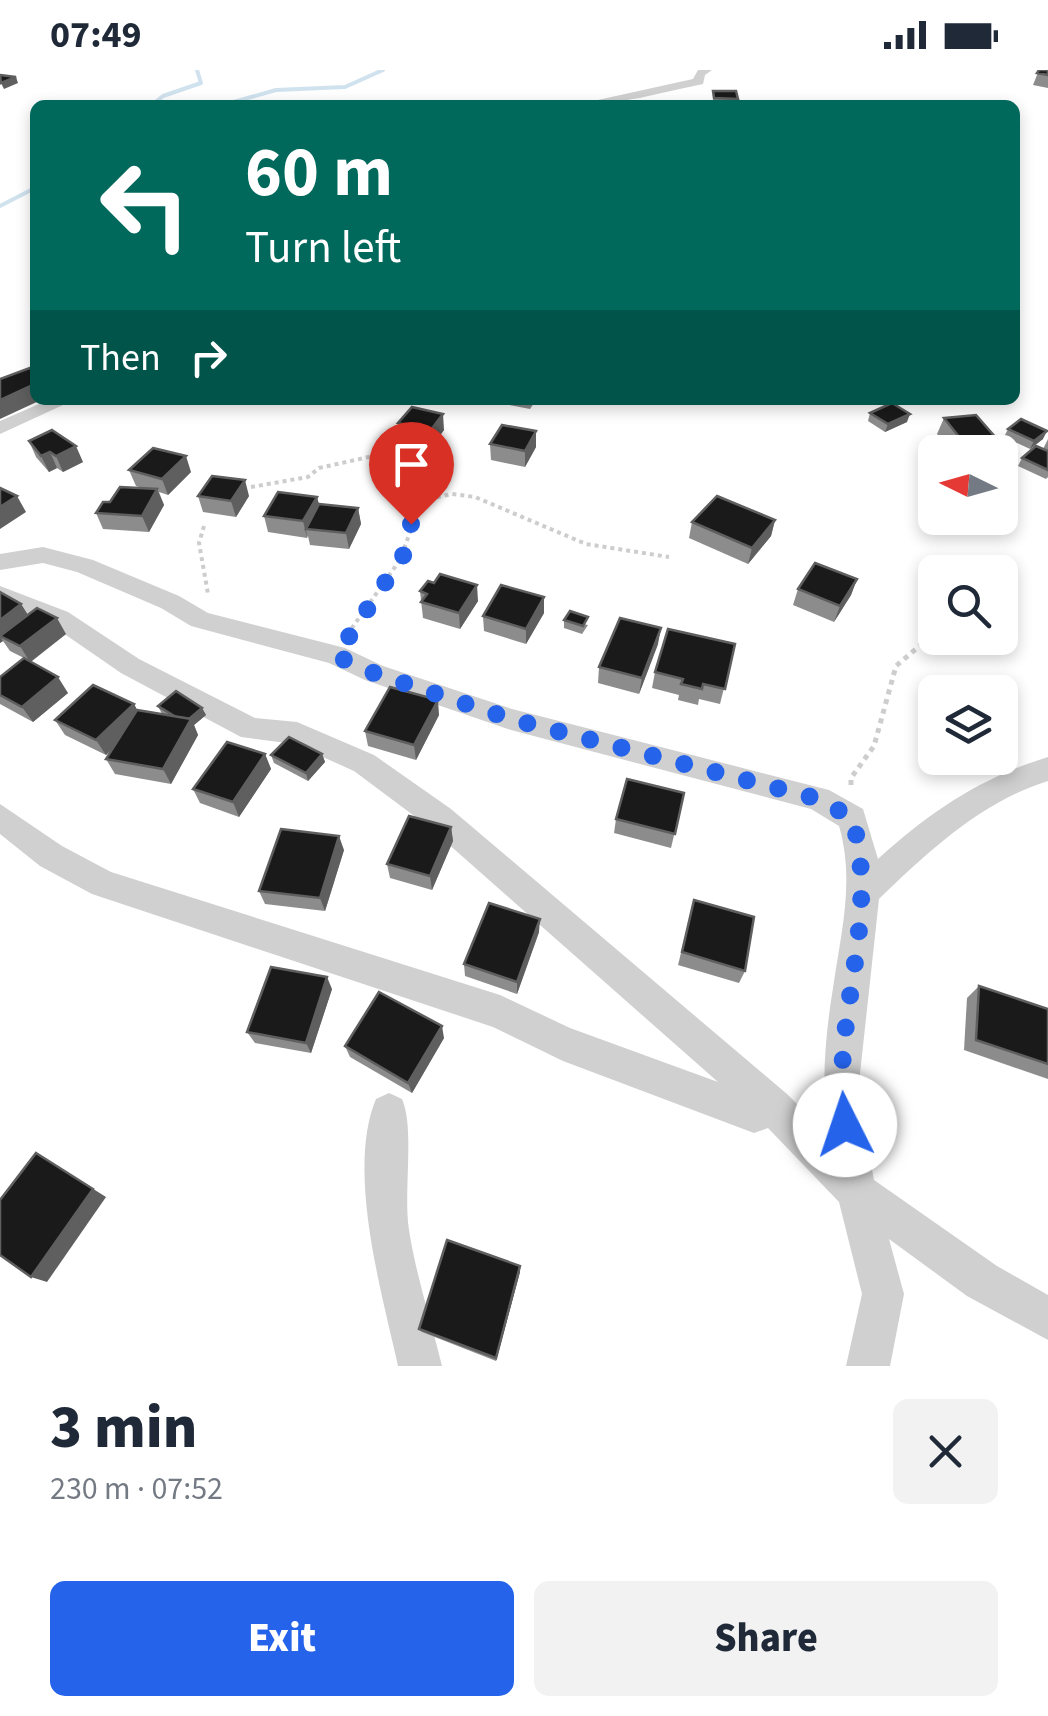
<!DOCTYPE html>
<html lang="en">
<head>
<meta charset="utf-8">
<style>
  :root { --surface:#fff; --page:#f2f2f3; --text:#1f2937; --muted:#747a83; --accent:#2563eb }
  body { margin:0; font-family:"Source Sans 3",sans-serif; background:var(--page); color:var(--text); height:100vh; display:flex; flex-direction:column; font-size:38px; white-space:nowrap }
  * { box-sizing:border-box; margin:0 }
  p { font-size:32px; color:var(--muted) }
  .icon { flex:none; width:55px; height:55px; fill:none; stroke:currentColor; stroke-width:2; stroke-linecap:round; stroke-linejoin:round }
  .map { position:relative; height:1296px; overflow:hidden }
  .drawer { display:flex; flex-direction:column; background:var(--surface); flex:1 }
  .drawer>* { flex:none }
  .guide { position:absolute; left:30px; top:30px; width:990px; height:305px; border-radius:15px; box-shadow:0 5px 15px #0003; background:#00695c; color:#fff; overflow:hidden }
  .needle { width:65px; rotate:275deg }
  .fabs { position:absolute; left:918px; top:365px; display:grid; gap:20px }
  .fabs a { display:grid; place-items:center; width:100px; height:100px; border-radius:15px; background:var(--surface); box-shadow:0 5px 15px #0003; font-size:50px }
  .pin { position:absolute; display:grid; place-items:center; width:85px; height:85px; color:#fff; margin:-102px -42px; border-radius:50% 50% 50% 0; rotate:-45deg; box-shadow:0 0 10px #0007 }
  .pin .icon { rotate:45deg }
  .me { position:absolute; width:110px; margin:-55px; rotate:356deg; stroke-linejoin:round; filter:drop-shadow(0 0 8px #0008) }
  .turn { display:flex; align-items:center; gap:35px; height:210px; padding:0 50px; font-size:45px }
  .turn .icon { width:130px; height:130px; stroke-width:2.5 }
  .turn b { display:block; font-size:70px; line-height:85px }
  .then { display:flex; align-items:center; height:95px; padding:0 50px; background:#0003; gap:20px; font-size:38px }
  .round { display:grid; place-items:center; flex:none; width:105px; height:105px; border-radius:15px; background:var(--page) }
  .summary { display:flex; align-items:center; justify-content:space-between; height:170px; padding:0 50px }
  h1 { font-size:60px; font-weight:800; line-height:75px }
  .cta { display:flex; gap:20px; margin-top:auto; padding:20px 50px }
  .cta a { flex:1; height:115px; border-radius:15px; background:var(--accent); color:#fff; font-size:40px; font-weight:800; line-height:115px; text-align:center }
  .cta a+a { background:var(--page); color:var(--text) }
  .status { display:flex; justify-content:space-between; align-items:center; height:70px; padding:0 50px; background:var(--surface); direction:ltr }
  .status svg { height:28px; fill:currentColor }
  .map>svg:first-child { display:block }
</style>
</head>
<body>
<div class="status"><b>07:49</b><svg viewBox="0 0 49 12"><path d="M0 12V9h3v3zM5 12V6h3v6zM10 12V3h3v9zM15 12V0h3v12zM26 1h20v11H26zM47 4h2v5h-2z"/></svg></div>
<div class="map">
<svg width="1048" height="1296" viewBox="0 0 1048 1296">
  <rect width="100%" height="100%" fill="#fff"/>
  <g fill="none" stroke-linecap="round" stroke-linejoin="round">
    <!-- stream -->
    <g stroke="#cfe2ee" stroke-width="4">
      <polyline points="152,35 163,26 201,13 197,0"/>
      <polyline points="223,35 276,20 345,17 383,0"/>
      <polyline points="0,136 35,118"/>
    </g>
    <!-- path-far1 -->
    <g stroke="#cdcdcd" stroke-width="4" stroke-dasharray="4 4" stroke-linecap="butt">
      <polyline points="251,417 308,407 319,398 396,381 410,385 418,439"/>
      <polyline points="204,456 199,473 208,524"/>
      <polyline points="347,565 400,490 418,440 433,428 452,424 475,427 586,474 669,487"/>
      <polyline points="929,567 935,562"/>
    </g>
    <!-- path -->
    <polyline stroke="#cdcdcd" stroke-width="5" stroke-dasharray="5 5" stroke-linecap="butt" points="851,715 851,708 874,676 896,596 932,565"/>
    <!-- minor -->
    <g fill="#d0d0d0" fill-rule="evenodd">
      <path d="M698,0H712L705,5L703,14C659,23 620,35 575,35L693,9Z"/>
      <polygon points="48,330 74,330 0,364 0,351"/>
      <path d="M43,477L93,490L179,526L208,543L345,578L383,596L512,639L829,720L863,739L878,789C930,742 980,708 1048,687V711C981,732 929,781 879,829L858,1022L874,1110L997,1196L1048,1225V1270L967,1226L889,1169L904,1224L890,1296H846L862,1224L839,1132L768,1058L754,1063L563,991L493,957L92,824L40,796L0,764V734L62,776L111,802L500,925L570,958L718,1012L429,757L354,701L294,674L241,667L121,603L50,554L0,534V516L68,542L139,589L255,648L297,652L374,685L451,739L787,1024L828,1065C821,1015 825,967 833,918C841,862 855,811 839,756L811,739L511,660L365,610L329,593L191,556L161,538L77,502L43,493L0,500V484Z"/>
      <path d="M389,1023L402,1029C415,1059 403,1122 409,1160C416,1205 431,1251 442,1296H398C382,1223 346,1100 376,1029Z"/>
    </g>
  </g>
  <!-- wall -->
  <g fill="#8c8c8c">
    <polygon points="1039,0 1048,0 1048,18 1033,15"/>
    <polygon points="713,21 738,29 737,35 713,34"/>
    <polygon points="499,330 536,330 530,339 499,333"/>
    <polygon points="870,343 907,352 885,362 868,351"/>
    <polygon points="944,348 997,369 991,382 952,382 937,364"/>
    <polygon points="398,353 444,360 432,376 400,369"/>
    <polygon points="1008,359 1043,369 1030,379 1004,367"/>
    <polygon points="536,361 536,377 525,397 491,390 490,374"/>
    <polygon points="1048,369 1048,407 1046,409 1018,396 1022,388 1043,379"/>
    <polygon points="29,371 83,392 63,402 57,398 49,402 36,387"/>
    <polygon points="129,400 191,402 168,425 159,422 164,435 149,462 103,459 96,443 142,418 136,416"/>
    <polygon points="198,426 249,426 236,447 203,442"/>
    <polygon points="317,427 319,434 358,438 361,454 349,479 310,475 308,466 307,468 268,462 264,446"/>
    <polygon points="775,450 771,466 748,494 689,468 692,452"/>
    <polygon points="857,509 851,525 834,552 793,535 798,519"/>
    <polygon points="420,521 478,531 460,559 423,548"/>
    <polygon points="0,522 21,534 28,545 66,564 31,592 68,623 33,652 0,634 0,607 24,588 10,581 3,571 0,573"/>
    <polygon points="544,543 526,574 484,561 483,546"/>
    <polygon points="564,550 588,555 582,564 564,558"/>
    <polygon points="658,574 639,624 598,613 599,597"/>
    <polygon points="735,574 720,634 699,629 698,635 678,630 679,625 652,618 655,602"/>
    <polygon points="134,634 137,640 162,644 158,636 202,638 206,645 194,655 198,665 171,714 115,704 106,689 112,679 106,685 65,665 55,650"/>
    <polygon points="935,637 935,687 930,686 929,648"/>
    <polygon points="439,645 416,690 368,676 365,661"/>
    <polygon points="265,684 271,699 239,747 200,733 193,719"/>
    <polygon points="322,684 325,692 308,711 274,693 271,685"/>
    <polygon points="937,688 995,688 988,698"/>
    <polygon points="684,723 671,778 614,763 616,749"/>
    <polygon points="451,757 453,771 432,820 390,808 387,794"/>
    <polygon points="344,780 325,841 265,834 259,821"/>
    <polygon points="694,830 745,901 739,913 678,895"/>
    <polygon points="539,862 517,924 465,906 464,894"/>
    <polygon points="979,916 1048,939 1048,1009 964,980 967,928"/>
    <polygon points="332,919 311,983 255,973 247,962"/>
    <polygon points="444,968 412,1023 350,987 345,976"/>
    <polygon points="520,1196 520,1202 496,1291 422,1262 419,1259"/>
  </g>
  <!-- shaded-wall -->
  <g fill="#5f5f5f">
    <polygon points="16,7 18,13 4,19 1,13"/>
    <polygon points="35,314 35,330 41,330 0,349 0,330"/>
    <polygon points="443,344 444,360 432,376 430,361"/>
    <polygon points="910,344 907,352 885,362 888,354"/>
    <polygon points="536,361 536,377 525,397 525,381"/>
    <polygon points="1047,361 1043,369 1030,379 1034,371"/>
    <polygon points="76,376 83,392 63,402 56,386"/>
    <polygon points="50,382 57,398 49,402 41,386"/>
    <polygon points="186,386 191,402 168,425 162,409"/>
    <polygon points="245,410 249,426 236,447 231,431"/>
    <polygon points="157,419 164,435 149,462 142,446"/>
    <polygon points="17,426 26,442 0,459 0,437"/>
    <polygon points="317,427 321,443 306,459 307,468 303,451"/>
    <polygon points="358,438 361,454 349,479 346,463"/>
    <polygon points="775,450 771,466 748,494 752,478"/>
    <polygon points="857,509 851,525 834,552 840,536"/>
    <polygon points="477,515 478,531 460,559 459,543"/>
    <polygon points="544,527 544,543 526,574 526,559"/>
    <polygon points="21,534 31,550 0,566 3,571 0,573 0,550"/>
    <polygon points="57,548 66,564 30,592 20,576"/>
    <polygon points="661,558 658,574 639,624 642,608"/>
    <polygon points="58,607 68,623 33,652 22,637"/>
    <polygon points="438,630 439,645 416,690 414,675"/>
    <polygon points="134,634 142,649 106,685 96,670"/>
    <polygon points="202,638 206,645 194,655 198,665 171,714 163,699 185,652"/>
    <polygon points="265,684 271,699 239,747 233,732"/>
    <polygon points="322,684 325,692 308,711 306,703"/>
    <polygon points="451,757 453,771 432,820 430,806"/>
    <polygon points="339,766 344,780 325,841 320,828"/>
    <polygon points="540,849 539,862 517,924 517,912"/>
    <polygon points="327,907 332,919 311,983 306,973"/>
    <polygon points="442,956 444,968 412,1023 408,1013"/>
    <polygon points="36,1083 106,1127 47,1212 31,1207"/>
    <polygon points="520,1196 520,1202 496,1291 496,1288"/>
  </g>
  <!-- building -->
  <g fill="#1a1a1a" stroke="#5f5f5f" stroke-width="2.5">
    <polygon points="1039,0 1048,0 1048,5 1037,3"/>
    <polygon points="0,5 16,7 1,13"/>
    <polygon points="713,21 736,21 738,29 714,28"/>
    <polygon points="445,32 470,34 443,35"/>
    <polygon points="35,296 35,314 0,330 0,309"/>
    <polygon points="892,333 910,344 888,354 870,343"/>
    <polygon points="412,337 443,344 430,361 398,353"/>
    <polygon points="976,345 997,369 964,373 944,348"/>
    <polygon points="1021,349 1047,361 1034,371 1008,359"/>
    <polygon points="502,355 536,361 525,381 490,374"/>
    <polygon points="52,360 76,376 56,386 50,382 41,386 29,371"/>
    <polygon points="1036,376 1048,381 1048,400 1022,388"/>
    <polygon points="153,378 186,386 162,409 129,400"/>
    <polygon points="212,406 245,410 231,431 198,426"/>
    <polygon points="120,417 157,419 142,446 96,443 103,432 110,432"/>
    <polygon points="0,418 17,426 0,437"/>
    <polygon points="278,422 317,427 303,451 264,446"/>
    <polygon points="717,426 775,450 752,478 692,452"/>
    <polygon points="319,434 358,438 346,463 306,459"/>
    <polygon points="815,493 857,509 840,536 798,519"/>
    <polygon points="440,504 477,515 459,543 421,532 427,524 420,521 428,511 434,513"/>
    <polygon points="501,515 544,527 526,559 483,546"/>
    <polygon points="0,522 21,534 0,550"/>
    <polygon points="37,538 57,548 20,576 0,566"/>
    <polygon points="570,541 588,547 583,556 564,550"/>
    <polygon points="620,548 661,558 642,608 599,597"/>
    <polygon points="668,559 735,574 725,619 703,614 702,619 681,614 683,609 655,602"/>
    <polygon points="24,588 58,607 22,637 0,625 0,607"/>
    <polygon points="93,615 134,634 96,670 55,650"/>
    <polygon points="390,617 438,630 414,675 365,661"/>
    <polygon points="176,621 202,638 189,649 176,647 158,636"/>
    <polygon points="137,640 191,649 163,699 106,689"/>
    <polygon points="289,667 322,684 306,703 271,685"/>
    <polygon points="227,672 265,684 233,732 193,719"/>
    <polygon points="627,709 684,723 675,764 616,749"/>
    <polygon points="409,746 451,757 430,806 387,794"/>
    <polygon points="281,759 339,766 320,828 259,821"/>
    <polygon points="694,830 754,847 745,901 682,882"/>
    <polygon points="489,833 540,849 517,912 464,894"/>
    <polygon points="271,897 327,907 306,973 247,962"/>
    <polygon points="979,916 1048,939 1048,994 976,970"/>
    <polygon points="379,922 442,956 408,1013 345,976"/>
    <polygon points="36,1083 93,1119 31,1207 0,1185 0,1130"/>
    <polygon points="447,1170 520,1196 496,1288 419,1259"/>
  </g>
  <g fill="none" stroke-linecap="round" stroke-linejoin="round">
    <!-- route -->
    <path stroke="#2563eb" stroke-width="18" stroke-dasharray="0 32.4" d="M411,454L403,486L336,586L374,603L511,649L819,729L852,748C882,850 829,952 845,1055"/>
  </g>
</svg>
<div class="fabs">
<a><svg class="needle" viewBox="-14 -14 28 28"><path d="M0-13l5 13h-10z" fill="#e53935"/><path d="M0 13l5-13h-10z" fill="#747a83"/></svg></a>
<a><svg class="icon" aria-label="search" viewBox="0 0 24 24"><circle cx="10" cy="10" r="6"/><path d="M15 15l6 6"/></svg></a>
<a><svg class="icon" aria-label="layers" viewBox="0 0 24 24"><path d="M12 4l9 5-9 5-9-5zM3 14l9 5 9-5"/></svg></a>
</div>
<div class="pin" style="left:411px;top:454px;background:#d93025"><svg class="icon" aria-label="arrive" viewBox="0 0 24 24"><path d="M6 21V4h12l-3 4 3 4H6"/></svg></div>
<svg class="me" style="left:845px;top:1055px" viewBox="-20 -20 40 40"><circle r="19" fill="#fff"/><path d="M0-13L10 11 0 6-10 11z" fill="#2563eb"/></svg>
<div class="guide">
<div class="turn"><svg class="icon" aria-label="left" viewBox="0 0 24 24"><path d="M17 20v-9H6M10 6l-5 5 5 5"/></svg><div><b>60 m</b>Turn left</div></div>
<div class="then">Then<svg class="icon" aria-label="right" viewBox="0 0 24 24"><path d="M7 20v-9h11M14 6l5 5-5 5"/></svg></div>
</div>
</div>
<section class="drawer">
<div class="summary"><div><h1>3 min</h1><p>230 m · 07:52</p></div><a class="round"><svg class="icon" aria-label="close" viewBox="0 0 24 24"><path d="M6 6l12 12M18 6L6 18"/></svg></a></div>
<div class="cta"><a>Exit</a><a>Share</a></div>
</section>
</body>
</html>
